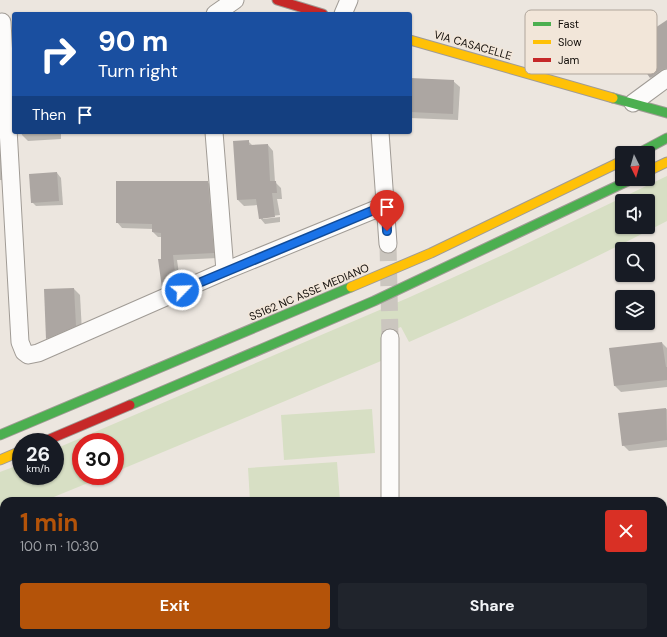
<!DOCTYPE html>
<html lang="en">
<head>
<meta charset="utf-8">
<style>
  :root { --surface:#171b24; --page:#20242c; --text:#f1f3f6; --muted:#9ea1a6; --accent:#b45309 }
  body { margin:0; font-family:"DM Sans",sans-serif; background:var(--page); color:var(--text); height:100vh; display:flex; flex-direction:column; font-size:15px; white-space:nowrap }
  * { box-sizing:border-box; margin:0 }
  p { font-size:13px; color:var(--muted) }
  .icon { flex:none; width:22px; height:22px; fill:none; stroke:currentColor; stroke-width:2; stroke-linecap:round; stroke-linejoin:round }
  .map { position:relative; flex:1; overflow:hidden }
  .drawer { position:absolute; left:0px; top:497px; width:667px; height:140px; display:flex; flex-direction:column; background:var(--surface); border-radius:12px 12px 0 0; box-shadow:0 1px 3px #0004 }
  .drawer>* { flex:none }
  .hud { position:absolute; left:12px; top:12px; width:400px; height:122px; border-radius:4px; box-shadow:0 1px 3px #0004; background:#1a4fa0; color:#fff; overflow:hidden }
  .needle { width:26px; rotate:175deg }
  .buttons { position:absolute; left:615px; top:146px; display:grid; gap:8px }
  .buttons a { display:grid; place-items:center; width:40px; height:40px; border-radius:4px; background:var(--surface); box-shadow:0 1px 3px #0004; font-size:20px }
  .speed { position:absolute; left:12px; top:433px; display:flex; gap:8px; font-size:20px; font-weight:700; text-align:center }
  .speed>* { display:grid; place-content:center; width:52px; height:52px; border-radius:50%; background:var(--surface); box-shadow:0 1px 3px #0004; line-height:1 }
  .speed small { font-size:10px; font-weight:400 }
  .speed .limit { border:6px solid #d22; background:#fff; color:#111 }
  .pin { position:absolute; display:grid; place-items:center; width:34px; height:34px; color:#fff; margin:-41px -17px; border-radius:50% 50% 50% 0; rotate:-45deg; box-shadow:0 0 4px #0007 }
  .pin .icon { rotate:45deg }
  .me { position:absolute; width:44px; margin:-22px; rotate:66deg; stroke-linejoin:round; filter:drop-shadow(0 0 3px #0008) }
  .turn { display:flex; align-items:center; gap:14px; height:84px; padding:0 20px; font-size:18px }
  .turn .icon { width:52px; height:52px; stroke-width:2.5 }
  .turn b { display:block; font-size:28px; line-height:34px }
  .then { display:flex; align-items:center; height:38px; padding:0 20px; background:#0003; gap:8px; font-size:15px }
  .round { display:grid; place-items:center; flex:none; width:42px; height:42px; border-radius:4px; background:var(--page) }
  .headline { display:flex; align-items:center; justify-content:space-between; height:68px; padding:0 20px }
  h1 { font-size:24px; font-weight:700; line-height:30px; color:var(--accent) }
  .cta { display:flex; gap:8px; margin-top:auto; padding:8px 20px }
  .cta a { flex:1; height:46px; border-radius:4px; background:var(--accent); color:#fff; font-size:16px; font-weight:700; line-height:46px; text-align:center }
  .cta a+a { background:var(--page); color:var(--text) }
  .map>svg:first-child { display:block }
</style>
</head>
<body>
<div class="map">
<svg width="667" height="637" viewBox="0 0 667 637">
  <rect width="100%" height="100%" fill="#ece6df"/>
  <!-- green -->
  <g fill="#d7dfc4" fill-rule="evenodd">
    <path d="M667,176V221C583,265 496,304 409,342L401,327L381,334V361L115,472V442H81V476H105L44,501H4V519L0,521V472L21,464V476H55V449L410,297L507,253ZM622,201H648V227H622Z"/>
    <polygon points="372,409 375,453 284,460 281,415"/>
    <polygon points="337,462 340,501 250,501 248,468"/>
  </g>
  <!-- shadow -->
  <g fill="#0003">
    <polygon points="14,14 14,30 12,15"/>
    <polygon points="667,21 667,76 657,83 651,77"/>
    <polygon points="410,79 453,81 460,87 458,120 410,118"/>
    <polygon points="21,132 61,132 61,139 28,141 22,135"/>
    <polygon points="248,141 253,146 268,145 273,151 275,182 281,188 282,199 277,199 280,215 263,217 263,219 280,217 280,222 265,224 260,218 258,205 244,206 238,200"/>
    <polygon points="0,142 2,180 0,180"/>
    <polygon points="57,173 61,178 63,205 36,206 32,202"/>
    <polygon points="207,182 213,187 218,258 177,260 181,287 168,292 163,287 162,237 158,237 153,232 153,229 122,228 117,222"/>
    <polygon points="74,289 80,295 82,332 53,344 47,338"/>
    <polygon points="662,343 667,348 667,387 621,392 615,386 610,349"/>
    <polygon points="667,409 667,447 629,451 623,445 619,414"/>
  </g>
  <!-- building -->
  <g fill="#aca6a2">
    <polygon points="667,20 667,68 661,70 650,78 628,46"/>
    <polygon points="410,78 454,80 453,114 410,112"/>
    <polygon points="249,140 249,145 268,144 270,181 276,181 277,193 272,193 275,217 259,219 256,199 237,200 233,141"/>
    <polygon points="57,172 59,201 31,203 29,174"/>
    <polygon points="116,181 208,181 214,253 173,255 176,282 162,288 158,259 161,259 161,233 152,232 152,224 116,223"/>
    <polygon points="74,288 76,326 46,339 44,289"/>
    <polygon points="662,342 666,367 667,367 667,380 614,386 609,348"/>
    <polygon points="666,408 667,440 622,446 618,413"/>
  </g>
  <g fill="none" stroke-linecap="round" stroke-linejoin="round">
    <!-- street-tunnel -->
    <polyline stroke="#cbc6bf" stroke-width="17" stroke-dasharray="17 8" stroke-linecap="butt" points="388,244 390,338"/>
    <!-- street casing -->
    <g stroke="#a09b95" stroke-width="19">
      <g id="street">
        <polyline points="215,14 235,0"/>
        <polyline points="343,14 349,0"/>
        <polyline points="2,22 20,342 24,352 28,355 38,353 225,271 386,205"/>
        <polyline points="633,103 667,78"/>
        <polyline points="214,132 225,271"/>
        <polyline points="380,132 388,244"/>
        <polyline points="390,338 390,501"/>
        <polyline points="396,633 397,637"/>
        <polyline points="640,637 667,633"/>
      </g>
    </g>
    <!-- fast casing -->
    <g stroke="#a09b95" stroke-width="11">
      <g id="fast">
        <polyline points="613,98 667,113"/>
        <polyline points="639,153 667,138"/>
        <polyline points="130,405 374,301 632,179"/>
        <polyline points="0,435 351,287"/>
      </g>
    </g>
    <!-- slow casing -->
    <g stroke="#a09b95" stroke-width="11">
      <g id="slow">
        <polyline points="410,40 613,98"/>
        <polyline points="648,171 667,162"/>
        <polyline points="351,287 431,253 622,161"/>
        <polyline points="0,460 21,451"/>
      </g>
    </g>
    <!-- jam casing -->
    <g stroke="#a09b95" stroke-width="11">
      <g id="jam">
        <polyline points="277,0 323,14"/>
        <polyline points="43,442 130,405"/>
      </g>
    </g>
    <!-- street -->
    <use href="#street" stroke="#fcfbfa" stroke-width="17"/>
    <!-- fast -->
    <use href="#fast" stroke="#4caf50" stroke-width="9"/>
    <!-- slow -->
    <use href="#slow" stroke="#ffc107" stroke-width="9"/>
    <!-- jam -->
    <use href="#jam" stroke="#c62828" stroke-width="9"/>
  </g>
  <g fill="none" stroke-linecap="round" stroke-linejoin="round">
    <!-- route casing -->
    <g stroke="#114b97" stroke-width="10">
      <polyline id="route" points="182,290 386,205 387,231"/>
    </g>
    <!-- route -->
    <use href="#route" stroke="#1a73e8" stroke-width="7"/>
  </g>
  <g text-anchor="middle" stroke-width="3" stroke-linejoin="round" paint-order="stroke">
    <!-- street labels -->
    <g font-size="11" fill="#120e0a" stroke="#f2e6d9">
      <text transform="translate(473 45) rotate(16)" y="4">VIA CASACELLE</text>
      <text transform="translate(309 292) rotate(-23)" y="4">SS162 NC ASSE MEDIANO</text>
    </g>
  </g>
  <!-- legend -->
  <rect x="525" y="10" width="132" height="64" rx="6" fill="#f2e6d9" stroke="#afa59b" stroke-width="1"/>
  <rect x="533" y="22" width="18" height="4" fill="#4caf50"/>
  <rect x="533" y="40" width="18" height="4" fill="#ffc107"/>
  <rect x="533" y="58" width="18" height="4" fill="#c62828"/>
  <g font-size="11" fill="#120e0a">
    <text x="558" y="28">Fast</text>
    <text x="558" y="46">Slow</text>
    <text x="558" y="64">Jam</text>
  </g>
</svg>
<div class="buttons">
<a><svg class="needle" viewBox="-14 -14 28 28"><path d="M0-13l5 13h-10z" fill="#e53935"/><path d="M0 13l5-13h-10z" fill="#9ea1a6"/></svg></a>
<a><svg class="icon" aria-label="sound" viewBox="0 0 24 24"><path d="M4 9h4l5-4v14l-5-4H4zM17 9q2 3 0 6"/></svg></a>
<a><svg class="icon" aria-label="search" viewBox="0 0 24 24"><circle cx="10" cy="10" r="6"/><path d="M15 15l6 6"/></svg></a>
<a><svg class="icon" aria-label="layers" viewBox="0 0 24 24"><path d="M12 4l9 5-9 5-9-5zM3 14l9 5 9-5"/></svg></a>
</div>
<div class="speed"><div>26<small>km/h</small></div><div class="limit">30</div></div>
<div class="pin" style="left:387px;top:231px;background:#d93025"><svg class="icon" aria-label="arrive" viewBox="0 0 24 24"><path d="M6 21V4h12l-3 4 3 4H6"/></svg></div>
<svg class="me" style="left:182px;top:290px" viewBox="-20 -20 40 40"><circle r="17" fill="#1a73e8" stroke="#fff" stroke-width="3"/><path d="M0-11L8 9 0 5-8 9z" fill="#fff"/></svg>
<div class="hud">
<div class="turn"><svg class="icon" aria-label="right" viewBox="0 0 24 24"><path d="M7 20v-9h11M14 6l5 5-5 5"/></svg><div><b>90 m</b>Turn right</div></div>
<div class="then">Then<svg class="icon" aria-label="arrive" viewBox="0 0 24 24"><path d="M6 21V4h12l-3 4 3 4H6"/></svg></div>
</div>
<section class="drawer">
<div class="headline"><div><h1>1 min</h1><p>100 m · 10:30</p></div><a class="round" style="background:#d93025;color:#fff"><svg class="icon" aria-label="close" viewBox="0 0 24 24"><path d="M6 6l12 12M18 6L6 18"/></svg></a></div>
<div class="cta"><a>Exit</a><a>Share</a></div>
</section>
</div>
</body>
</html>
